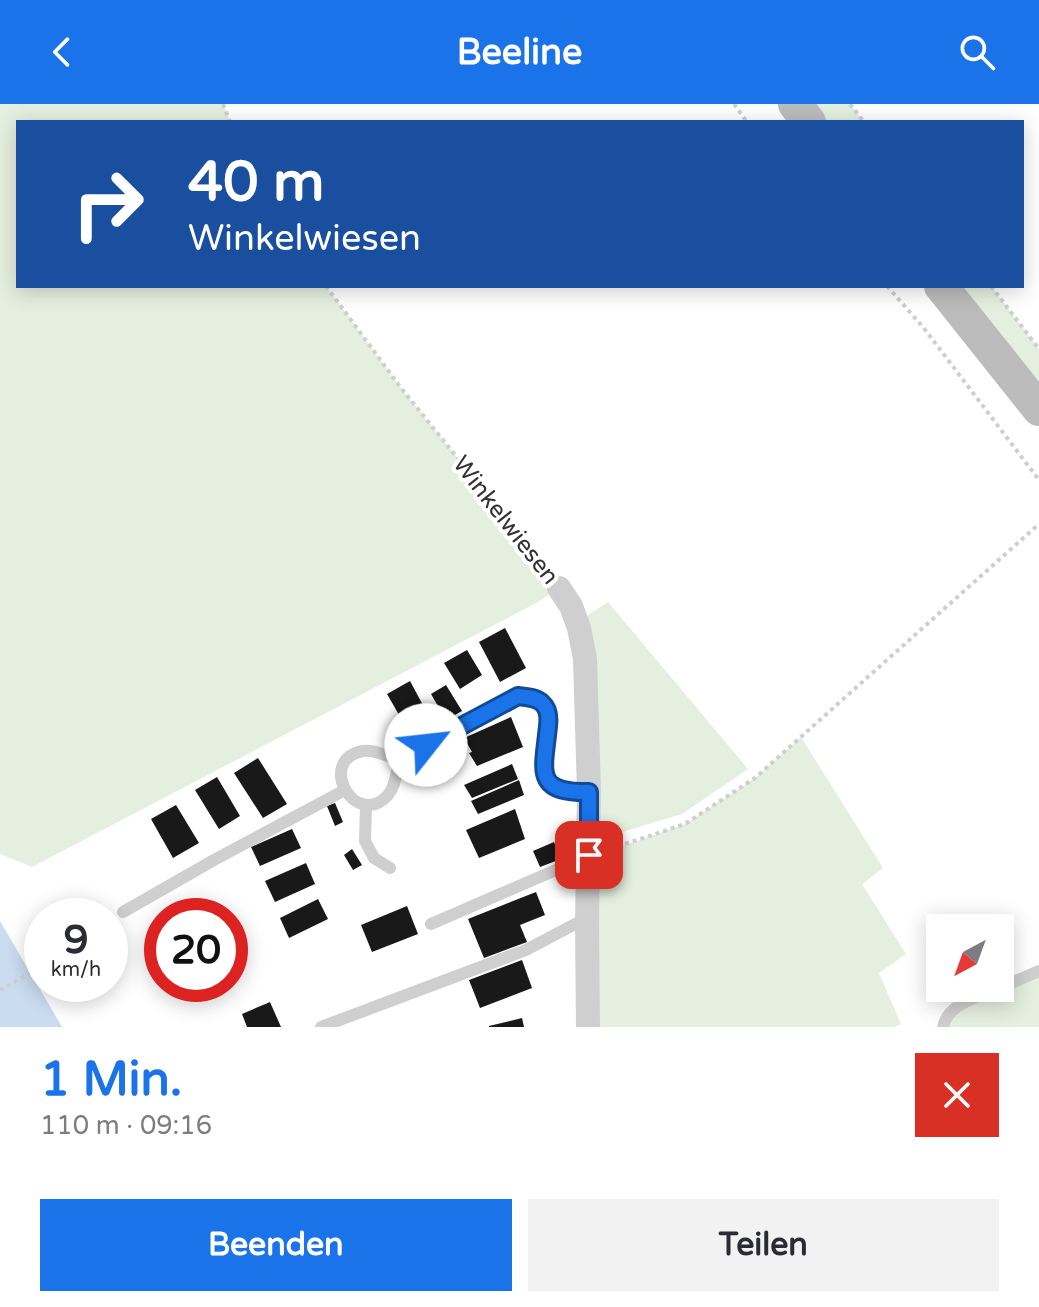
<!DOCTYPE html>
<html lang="de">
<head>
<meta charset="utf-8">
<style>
  :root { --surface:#fff; --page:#f2f2f3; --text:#2b2b33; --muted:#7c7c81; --accent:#1a73e8 }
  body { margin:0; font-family:"Varela Round",sans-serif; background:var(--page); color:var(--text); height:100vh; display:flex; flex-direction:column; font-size:30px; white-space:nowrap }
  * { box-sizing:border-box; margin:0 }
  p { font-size:26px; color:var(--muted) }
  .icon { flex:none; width:44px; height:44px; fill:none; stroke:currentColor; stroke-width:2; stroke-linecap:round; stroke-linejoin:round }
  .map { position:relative; height:923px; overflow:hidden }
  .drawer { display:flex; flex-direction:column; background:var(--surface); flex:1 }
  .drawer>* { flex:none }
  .banner { position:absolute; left:16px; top:16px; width:1008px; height:168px; border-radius:0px; box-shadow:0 4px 20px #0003; background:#1a4fa0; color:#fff; overflow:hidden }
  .needle { width:52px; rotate:221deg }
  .buttons { position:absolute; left:926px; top:810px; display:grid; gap:16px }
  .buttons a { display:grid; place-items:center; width:88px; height:88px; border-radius:0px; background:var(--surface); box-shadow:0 4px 20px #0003; font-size:40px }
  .speed { position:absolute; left:24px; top:794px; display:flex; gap:16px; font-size:40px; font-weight:700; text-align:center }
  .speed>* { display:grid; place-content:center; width:104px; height:104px; border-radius:50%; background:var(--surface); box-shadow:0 4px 20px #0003; line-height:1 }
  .speed small { font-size:20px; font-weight:400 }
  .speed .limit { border:12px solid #d22; background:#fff; color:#111 }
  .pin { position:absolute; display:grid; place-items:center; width:68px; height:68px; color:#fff; margin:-34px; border-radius:16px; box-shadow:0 4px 12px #0006 }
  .me { position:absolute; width:88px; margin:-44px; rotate:61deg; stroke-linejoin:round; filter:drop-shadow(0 0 6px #0008) }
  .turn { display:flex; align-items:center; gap:28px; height:168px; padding:0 40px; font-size:36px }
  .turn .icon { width:104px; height:104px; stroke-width:2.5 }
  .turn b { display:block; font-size:56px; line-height:68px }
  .round { display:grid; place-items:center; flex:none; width:84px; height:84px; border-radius:0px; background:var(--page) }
  .summary { display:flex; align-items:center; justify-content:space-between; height:136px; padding:0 40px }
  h1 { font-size:48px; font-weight:700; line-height:60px; color:var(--accent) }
  .primary-button { display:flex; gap:16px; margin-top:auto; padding:16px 40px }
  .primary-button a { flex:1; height:92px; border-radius:0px; background:var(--accent); color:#fff; font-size:32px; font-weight:700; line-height:92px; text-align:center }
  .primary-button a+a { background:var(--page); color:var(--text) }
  header { display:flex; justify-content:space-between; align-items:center; height:104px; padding:0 40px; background:var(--accent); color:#fff; font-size:36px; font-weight:700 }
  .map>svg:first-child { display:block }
</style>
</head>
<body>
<header><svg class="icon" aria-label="back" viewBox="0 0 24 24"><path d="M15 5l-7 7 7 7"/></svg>Beeline<svg class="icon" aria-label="search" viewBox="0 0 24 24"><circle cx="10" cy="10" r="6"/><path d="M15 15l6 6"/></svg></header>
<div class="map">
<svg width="1039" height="923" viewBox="0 0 1039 923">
  <rect width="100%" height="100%" fill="#fff"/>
  <!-- green -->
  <g fill="#e5efdf">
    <polygon points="0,0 223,0 230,18 18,18 18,182 326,182 401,284 506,414 559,484 538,498 32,763 0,750"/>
    <polygon points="795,0 850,0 864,18 809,18"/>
    <polygon points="941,182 991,182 1039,245 1039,305"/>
    <polygon points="608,498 748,665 682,710 602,734 585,513"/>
    <polygon points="801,633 883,764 862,780 906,850 879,869 901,920 895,923 588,923 589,751 631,739 685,720 755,674"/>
    <polygon points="1039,867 1039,923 943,923 945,913"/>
  </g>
  <!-- water -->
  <polygon fill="#cadcf0" points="0,817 62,923 0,923"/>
  <!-- building -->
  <g fill="#191919">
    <polygon points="505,524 526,564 500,578 479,538"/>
    <polygon points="467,546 482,571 460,585 444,559"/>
    <polygon points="410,577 432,618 410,630 387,590"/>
    <polygon points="446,581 462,607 446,616 431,590"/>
    <polygon points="511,613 523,643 477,662 469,649 472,648 464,634"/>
    <polygon points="258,654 287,700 263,714 234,669"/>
    <polygon points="512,660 518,675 472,694 464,681"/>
    <polygon points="217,673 240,712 219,725 195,686"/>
    <polygon points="519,676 524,691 478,710 471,697"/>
    <polygon points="335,699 343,718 335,722 327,702"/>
    <polygon points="176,701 199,739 173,754 151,715"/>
    <polygon points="515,705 525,735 479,754 466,726"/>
    <polygon points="292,725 301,744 260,762 251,743"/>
    <polygon points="554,738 561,755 540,763 533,747"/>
    <polygon points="352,745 362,761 353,766 344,751"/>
    <polygon points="306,759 315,780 275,798 265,777"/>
    <polygon points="536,788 545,811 520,821 527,838 484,854 468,815"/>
    <polygon points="318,795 328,815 289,834 280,814"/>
    <polygon points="407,802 418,830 372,848 361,821"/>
    <polygon points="229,806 244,836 230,842 230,812 216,812"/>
    <polygon points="522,856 532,884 480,904 469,876"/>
    <polygon points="270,898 281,923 247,923 242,910"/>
    <polygon points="522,914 524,923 489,923 489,922"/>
  </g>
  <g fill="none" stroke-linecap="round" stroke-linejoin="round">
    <!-- path -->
    <g stroke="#cfcfcf" stroke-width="4" stroke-dasharray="4 4" stroke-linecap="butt">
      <polyline points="223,0 230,18"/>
      <polyline points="734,0 747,18"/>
      <polyline points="850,0 864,18"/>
      <polyline points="326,182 401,284 506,414 548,469"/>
      <polyline points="887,182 923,223 1039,376"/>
      <polyline points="991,182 1039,245"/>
      <polyline points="610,745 685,720 755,674 1039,420"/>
      <polyline points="0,886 42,863"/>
    </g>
    <!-- service -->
    <g stroke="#cfcfcf" stroke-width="12">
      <path d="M400,656C388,653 375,645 363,647C315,656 356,727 388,691C396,682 396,667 400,656L506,597C517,592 524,591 536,596C569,610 524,672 558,686C567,689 579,688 589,688"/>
      <polyline points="366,701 365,737 374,754 390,764"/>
      <polyline points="123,808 214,756 345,686"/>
      <polyline points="431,820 565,762 571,741"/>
      <polyline points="1000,884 1039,867"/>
      <polyline points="321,923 526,846 577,819 587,819"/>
      <path d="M943,923C948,899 979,893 999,884"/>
    </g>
    <!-- minor -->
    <polyline stroke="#cfcfcf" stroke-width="24" points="559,484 571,502 579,524 585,555 589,688 587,819 588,923"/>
    <!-- secondary -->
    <g stroke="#bcbcbc" stroke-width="34">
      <polyline points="795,0 809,18"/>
      <polyline points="941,182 1039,305"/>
    </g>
  </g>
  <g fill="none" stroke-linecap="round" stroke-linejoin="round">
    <!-- route casing -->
    <g stroke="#114b97" stroke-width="20">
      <path id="route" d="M426,641L518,592C526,593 536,593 542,599C549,605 549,614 548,622C544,666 532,689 589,688V751"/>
    </g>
    <!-- route -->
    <use href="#route" stroke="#1a73e8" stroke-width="14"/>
  </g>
  <g text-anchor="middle" stroke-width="8" stroke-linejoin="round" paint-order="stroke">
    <!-- street labels -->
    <g font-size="24" fill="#323232" stroke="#fff">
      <text transform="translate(506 416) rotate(52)" y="8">Winkelwiesen</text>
    </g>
  </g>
</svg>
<div class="buttons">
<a><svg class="needle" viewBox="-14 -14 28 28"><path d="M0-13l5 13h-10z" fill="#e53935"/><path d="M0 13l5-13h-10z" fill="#7c7c81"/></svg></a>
</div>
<div class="speed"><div>9<small>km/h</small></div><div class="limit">20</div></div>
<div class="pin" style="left:589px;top:751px;background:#d93025"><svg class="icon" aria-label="arrive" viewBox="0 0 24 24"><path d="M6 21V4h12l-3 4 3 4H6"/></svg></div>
<svg class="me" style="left:426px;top:641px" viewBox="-20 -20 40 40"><circle r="19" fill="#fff"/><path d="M0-13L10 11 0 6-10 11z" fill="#1a73e8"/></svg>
<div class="banner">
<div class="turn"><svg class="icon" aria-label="right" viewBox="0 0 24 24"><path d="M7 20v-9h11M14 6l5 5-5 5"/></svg><div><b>40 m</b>Winkelwiesen</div></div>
</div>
</div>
<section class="drawer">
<div class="summary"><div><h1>1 Min.</h1><p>110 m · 09:16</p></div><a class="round" style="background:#d93025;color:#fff"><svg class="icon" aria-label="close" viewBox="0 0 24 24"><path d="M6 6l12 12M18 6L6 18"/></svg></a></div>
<div class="primary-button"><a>Beenden</a><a>Teilen</a></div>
</section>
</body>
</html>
